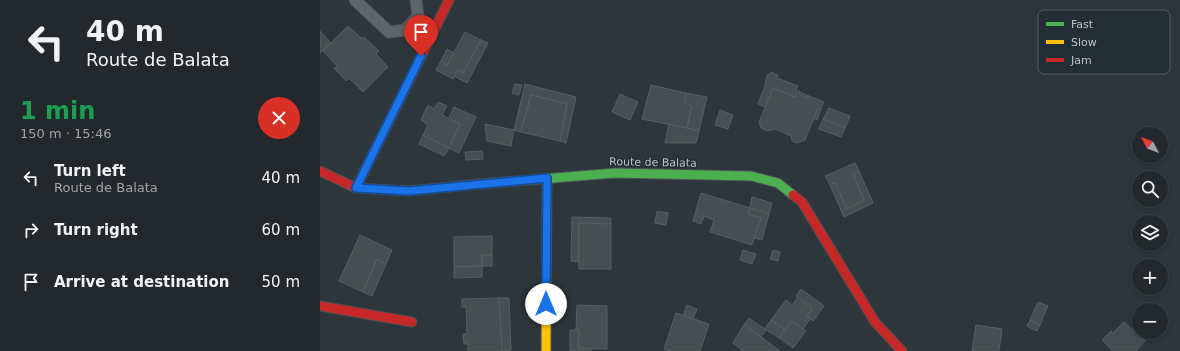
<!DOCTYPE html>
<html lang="en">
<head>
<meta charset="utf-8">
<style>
  :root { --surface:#22282c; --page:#2a3034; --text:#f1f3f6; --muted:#a2a6a9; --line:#3f4448 }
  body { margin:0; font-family:"DejaVu Sans",sans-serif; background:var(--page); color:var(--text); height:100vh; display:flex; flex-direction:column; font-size:15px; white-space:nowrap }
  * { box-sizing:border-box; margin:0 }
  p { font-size:13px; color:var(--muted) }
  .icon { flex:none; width:22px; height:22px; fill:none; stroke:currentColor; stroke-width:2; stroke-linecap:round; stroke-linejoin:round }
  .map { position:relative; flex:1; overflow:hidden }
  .side { display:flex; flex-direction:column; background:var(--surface); width:320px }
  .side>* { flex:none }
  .guide { background:#22282c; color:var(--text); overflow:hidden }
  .needle { width:26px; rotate:311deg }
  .fabs { position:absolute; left:812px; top:127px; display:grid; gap:8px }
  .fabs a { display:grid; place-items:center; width:36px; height:36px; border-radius:50%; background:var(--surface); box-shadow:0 2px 6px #0003,0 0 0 1px var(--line); font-size:20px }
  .pin { position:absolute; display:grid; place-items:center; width:34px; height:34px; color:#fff; margin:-41px -17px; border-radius:50% 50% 50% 0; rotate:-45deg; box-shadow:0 0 4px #0007 }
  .pin .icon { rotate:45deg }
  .me { position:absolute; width:44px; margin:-22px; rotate:0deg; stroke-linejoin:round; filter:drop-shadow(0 0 3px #0008) }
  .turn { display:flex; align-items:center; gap:14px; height:84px; padding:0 20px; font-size:18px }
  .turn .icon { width:52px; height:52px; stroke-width:2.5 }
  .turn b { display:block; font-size:28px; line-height:34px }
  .round { display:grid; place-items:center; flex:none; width:42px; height:42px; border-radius:21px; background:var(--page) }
  .head { display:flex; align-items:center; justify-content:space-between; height:68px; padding:0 20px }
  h1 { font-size:24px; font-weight:700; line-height:30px; color:#1e9e55 }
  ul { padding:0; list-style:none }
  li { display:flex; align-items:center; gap:12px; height:52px; padding:0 20px }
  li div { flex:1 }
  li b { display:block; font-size:15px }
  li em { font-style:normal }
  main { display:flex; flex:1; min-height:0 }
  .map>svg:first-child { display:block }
</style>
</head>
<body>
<main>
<section class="side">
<div class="guide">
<div class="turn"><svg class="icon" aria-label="left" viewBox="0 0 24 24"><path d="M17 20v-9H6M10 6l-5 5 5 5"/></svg><div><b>40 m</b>Route de Balata</div></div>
</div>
<div class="head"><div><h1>1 min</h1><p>150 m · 15:46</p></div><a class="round" style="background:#d93025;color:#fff"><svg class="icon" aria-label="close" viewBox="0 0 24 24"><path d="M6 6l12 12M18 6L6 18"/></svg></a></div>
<ul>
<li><svg class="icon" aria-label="left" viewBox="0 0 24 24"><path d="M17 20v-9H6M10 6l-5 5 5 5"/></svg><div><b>Turn left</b><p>Route de Balata</p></div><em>40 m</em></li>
<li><svg class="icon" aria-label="right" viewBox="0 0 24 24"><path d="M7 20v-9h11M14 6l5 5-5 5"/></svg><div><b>Turn right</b></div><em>60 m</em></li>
<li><svg class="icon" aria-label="arrive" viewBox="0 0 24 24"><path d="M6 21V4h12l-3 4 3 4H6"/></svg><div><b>Arrive at destination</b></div><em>50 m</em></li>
</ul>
</section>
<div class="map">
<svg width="860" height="351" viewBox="0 0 860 351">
  <rect width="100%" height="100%" fill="#2d363a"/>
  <!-- building -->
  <g fill="#474e51" stroke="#565e61">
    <polygon points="28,26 42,39 44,37 59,51 56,54 68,67 43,92 29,78 26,81 14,68 17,66 3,51"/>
    <polygon points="0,31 11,43 0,53"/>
    <polygon points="145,32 161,40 143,73 138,69 133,79 116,70 121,61 127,65"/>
    <polygon points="161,40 168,43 147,83 134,76 138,69 143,73"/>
    <polygon points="127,49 134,53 127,65 121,61"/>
    <polygon points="451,72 458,75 457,78 478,86 476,90 489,96 488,98 476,93 475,97 453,88 445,107 438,104 446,83 445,83 448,74 450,75"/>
    <polygon points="195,84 202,85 199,95 192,93"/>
    <polygon points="205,84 256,97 246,143 240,141 247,104 211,95 201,132 194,130"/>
    <polygon points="331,85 366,93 364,103 372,106 367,128 322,119"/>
    <polygon points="453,88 475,97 476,93 488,98 489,96 504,102 501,109 498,108 485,140 477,143 472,141 471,136 455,129 447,131 441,128 439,122"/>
    <polygon points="366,93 387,97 379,131 367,128 372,106 364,103"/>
    <polygon points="300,94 318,102 310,120 292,112"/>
    <polygon points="211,95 247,104 240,141 201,132"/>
    <polygon points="118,102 127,106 122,115 140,124 129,148 103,135 108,125 101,120 108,105 114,109"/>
    <polygon points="134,107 156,117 139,153 129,148 140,124 129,118"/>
    <polygon points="498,108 501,109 497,120 494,118"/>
    <polygon points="509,108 530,116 525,128 503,119"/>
    <polygon points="400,110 413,115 408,129 395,125"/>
    <polygon points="503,119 525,128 521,137 499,129"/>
    <polygon points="165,124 194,130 191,146 167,141"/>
    <polygon points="349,124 379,131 376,143 345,143"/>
    <polygon points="103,135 129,148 124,156 99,144"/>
    <polygon points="162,151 163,159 146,160 145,152"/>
    <polygon points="535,163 539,171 533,174 544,200 527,209 515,183 510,185 505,176"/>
    <polygon points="539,171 553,203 524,217 510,185 515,183 527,209 544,200 533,174"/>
    <polygon points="381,193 430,208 428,214 441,218 432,245 390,232 394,220 384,216 381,224 373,221"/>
    <polygon points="432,197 452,203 449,214 430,208"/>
    <polygon points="430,208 449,214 442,240 434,238 441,218 428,214"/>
    <polygon points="337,211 348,213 346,225 335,223"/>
    <polygon points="252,217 291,218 291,224 259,223 259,262 251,261"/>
    <polygon points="259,223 291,224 291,269 259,269"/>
    <polygon points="40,235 72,250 66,264 57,259 43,292 19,281"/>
    <polygon points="172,236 172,255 162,255 162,266 134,267 134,237"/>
    <polygon points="423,250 436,254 432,264 420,260"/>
    <polygon points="453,250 460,252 458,261 450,259"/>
    <rect x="162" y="255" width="10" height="11"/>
    <polygon points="57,259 66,264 52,296 43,292"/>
    <polygon points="162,266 162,277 134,278 134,267"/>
    <polygon points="481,289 504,306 493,321 487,316 492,309 476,296"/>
    <polygon points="478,297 492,309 487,316 490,319 483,329 472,321 465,330 451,320 466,300 472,305"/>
    <polygon points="179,298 189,298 191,350 182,351"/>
    <polygon points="179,298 182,351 148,351 148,344 144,344 143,334 147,334 146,307 142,307 142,299"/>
    <polygon points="718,302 728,306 720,325 710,320"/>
    <polygon points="257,305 287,306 287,349 258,348 259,330 256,330"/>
    <polygon points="367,305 377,309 373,319 363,316"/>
    <polygon points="356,313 389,324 380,351 351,351 344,349"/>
    <polygon points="429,318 446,330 441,337 424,324"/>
    <polygon points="451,320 465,330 459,338 445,329"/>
    <polygon points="710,320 720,325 717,331 707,326"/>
    <polygon points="472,321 486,331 473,348 459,338"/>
    <polygon points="804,322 825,341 816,351 793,351 782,340 791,331 793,333"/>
    <polygon points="424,324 441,337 460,351 423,351 413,343"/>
    <polygon points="656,325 682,329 679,351 652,351"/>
    <polygon points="250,330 259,330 258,348 271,349 271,351 250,351"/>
  </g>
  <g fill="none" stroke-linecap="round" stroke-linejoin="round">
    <!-- lane casing -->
    <g stroke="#4b5155" stroke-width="13">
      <polyline id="lane" points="35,0 69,32 85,30 98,16 96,0"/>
    </g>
    <!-- fast casing -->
    <g stroke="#4b5155" stroke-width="11">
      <polyline id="fast" points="160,184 295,173 431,176 458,183 473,195"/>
    </g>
    <!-- slow casing -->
    <g stroke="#4b5155" stroke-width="11">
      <polyline id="slow" points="226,351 227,178"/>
    </g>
    <!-- jam casing -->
    <g stroke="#4b5155" stroke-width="11">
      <g id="jam">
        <polyline points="0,171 36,188 89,191 160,184"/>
        <polyline points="36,188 129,0"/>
        <polyline points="473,195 482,202 555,322 582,351"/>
        <polyline points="0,306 92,322"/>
      </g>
    </g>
    <!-- lane -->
    <use href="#lane" stroke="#5e6468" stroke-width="11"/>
    <!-- fast -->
    <use href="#fast" stroke="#4caf50" stroke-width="9"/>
    <!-- slow -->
    <use href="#slow" stroke="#ffc107" stroke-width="9"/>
    <!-- jam -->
    <use href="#jam" stroke="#c62828" stroke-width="9"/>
  </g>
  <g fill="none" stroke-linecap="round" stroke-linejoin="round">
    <!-- route casing -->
    <g stroke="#114b97" stroke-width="10">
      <polyline id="route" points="101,56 36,188 89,191 227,178 226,304"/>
    </g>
    <!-- route -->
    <use href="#route" stroke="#1a73e8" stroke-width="7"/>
  </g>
  <g text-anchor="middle" stroke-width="3" stroke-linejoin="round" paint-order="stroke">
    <!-- street labels -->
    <g font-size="11" fill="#b9c3ca" stroke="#212e35">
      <text transform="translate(333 162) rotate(1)" y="4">Route de Balata</text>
    </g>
  </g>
  <!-- legend -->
  <rect x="718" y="10" width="132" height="64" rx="6" fill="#212e35" stroke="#4f5b62" stroke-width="1"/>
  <rect x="726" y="22" width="18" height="4" fill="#4caf50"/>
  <rect x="726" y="40" width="18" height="4" fill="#ffc107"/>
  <rect x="726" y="58" width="18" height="4" fill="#c62828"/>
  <g font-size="11" fill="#b9c3ca">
    <text x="751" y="28">Fast</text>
    <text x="751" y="46">Slow</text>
    <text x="751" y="64">Jam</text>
  </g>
</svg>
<div class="fabs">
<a><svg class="needle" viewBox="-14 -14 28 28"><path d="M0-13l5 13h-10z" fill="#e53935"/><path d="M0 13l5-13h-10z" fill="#a2a6a9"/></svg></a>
<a><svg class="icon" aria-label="search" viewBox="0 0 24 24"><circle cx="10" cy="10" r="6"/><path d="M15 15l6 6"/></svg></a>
<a><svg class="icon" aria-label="layers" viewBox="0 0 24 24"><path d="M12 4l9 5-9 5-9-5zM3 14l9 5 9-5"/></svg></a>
<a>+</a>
<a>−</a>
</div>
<div class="pin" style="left:101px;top:56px;background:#d93025"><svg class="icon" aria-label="arrive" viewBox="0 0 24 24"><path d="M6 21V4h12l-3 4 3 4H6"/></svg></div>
<svg class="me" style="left:226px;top:304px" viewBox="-20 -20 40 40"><circle r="19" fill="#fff"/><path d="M0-13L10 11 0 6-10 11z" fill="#1a73e8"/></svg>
</div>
</main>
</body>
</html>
